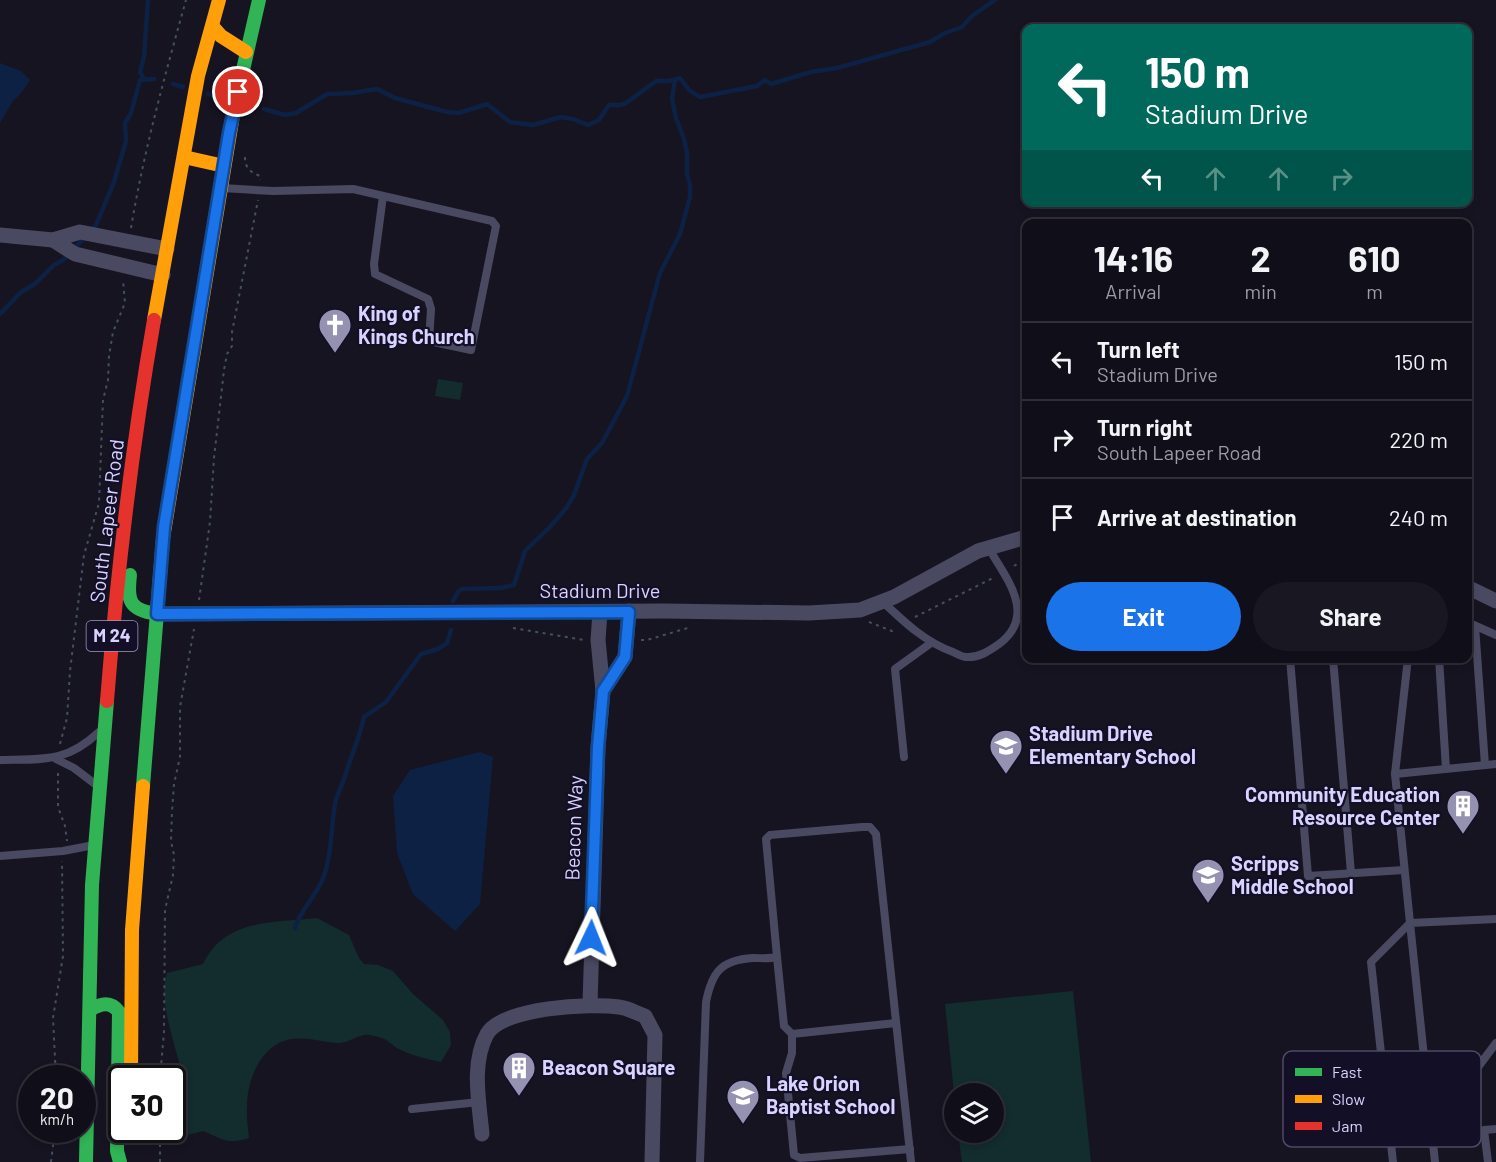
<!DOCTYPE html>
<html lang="en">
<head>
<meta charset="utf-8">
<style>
  :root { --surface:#100f19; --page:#191822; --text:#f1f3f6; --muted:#9c9ca2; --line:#302f38; --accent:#1a73e8 }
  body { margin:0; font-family:Barlow,sans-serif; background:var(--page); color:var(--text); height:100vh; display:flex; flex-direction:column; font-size:22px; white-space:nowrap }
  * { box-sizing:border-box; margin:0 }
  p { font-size:20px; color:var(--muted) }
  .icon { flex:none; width:33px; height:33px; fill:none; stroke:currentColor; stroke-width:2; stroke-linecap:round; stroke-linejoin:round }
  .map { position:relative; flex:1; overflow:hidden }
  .sheet { position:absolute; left:1022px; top:219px; width:450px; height:444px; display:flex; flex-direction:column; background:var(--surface); border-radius:12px; box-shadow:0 3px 9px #0003,0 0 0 2px var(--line) }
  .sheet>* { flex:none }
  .hud { position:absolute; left:1022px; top:24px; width:450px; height:183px; border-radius:12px; box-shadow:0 3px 9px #0003,0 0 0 2px var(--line); background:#00695c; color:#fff; overflow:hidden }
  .buttons { position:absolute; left:944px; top:1083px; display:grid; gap:12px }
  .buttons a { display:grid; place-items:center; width:60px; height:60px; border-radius:50%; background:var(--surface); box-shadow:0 3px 9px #0003,0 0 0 2px var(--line); font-size:30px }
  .speed { position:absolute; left:18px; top:1065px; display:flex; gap:12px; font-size:30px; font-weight:700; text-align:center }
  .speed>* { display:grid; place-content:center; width:78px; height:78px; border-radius:50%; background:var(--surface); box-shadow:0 3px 9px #0003,0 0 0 2px var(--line); line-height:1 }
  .speed small { font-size:15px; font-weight:400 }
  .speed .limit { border:3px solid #111; border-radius:9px; background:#fff; color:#111 }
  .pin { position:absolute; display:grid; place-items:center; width:51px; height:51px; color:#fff; margin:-26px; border:3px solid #fff; border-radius:50%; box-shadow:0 2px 6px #0007 }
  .me { position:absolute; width:66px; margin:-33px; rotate:2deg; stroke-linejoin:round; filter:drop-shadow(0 0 4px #0008) }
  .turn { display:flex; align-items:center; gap:21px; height:126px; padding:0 24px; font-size:27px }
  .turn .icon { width:78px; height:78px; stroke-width:2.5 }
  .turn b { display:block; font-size:42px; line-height:51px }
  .lanes { display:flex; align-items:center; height:57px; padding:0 24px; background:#0003; justify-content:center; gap:30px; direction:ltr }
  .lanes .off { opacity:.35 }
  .eta { display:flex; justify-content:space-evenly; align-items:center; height:102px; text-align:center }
  .eta b { font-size:36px; font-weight:700; line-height:42px }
  .action { display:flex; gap:12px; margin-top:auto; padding:12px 24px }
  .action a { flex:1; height:69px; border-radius:36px; background:var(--accent); color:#fff; font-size:24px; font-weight:700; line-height:69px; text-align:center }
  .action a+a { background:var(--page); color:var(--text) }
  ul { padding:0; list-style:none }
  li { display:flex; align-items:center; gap:18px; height:78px; padding:0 24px; border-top:2px solid var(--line) }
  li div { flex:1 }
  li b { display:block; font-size:22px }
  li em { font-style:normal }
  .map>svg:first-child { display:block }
</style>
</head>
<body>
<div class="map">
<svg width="1496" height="1162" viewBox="0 0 1496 1162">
  <rect width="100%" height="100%" fill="#161421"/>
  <!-- green -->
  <g fill="#132c2d">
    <polygon points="438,379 463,383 460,400 435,396"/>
    <path d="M317,918L349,935L359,958L364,964L378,965L393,971L413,994L443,1020L450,1032L451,1045L441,1062C426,1059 410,1055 397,1048C392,1045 388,1040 382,1038C377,1037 369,1034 364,1035C354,1037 348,1043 338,1043C322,1042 308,1037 292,1039C262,1043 247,1079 247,1106C246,1116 248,1127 249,1138C226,1145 223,1139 203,1131L184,1136C182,1125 180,1115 181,1104C182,1096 184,1088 183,1081C178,1048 157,1004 167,973L203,964C225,918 274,923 317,918Z"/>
    <polygon points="1073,991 1091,1162 962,1162 958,1133 993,1132 993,1094 954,1093 945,1004"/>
  </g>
  <!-- water -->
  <g fill="#0d2144">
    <polygon points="0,63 21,71 30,80 22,92 13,101 0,123"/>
    <polygon points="480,752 493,757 480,904 455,931 413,894 397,853 393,796 410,770"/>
  </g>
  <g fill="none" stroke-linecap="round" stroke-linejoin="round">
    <!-- stream -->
    <g stroke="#0d2144" stroke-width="4.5">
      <polyline points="144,79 140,72 144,56 148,0"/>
      <polyline points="173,84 183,87"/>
      <polyline points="208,94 229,99"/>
      <polyline points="264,109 285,115 296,113 327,94 352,93 377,89 395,98 447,112 459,113 487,104 510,122 533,125 561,117 573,119 588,125 599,120 609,105 620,105 626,103 656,81 669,81 680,78 690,91 700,97 757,86 765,80 771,84 811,72 837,68 930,42 945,33 962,27 972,16 995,0"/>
      <polyline points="92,230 96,225 114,182 126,141 125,123 131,113 140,80 154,79"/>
      <polyline points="0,314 20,293 36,283 54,265 63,260 86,236"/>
      <polyline points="453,601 458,592 462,589 500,588 514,585 525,551 550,527 567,507 574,495 587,459 602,443 627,396 660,273 680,234 690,197 690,185 687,174 687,153 684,139 676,118 672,99 675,80"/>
      <path d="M295,928C298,914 318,893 324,876C332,854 331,827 335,804C337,793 343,784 346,773C352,754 360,736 364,717L386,702L421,654L438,649L447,643L451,630"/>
    </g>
    <!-- path -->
    <g stroke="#44505f" stroke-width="2" stroke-dasharray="3 4.5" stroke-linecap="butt">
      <path d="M245,157C245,168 250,172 260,176V180"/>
      <path d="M131,228C144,150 165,75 186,0"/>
      <polyline points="1014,566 1026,558"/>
      <polyline points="199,600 210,522 214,458 224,370 227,354 232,346 232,332 258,200"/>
      <polyline points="915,617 993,578"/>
      <polyline points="869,622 892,631 895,629"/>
      <polyline points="513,628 584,640"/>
      <polyline points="641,640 647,640 691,627"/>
      <polyline points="60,744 67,718 70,671 84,555 99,503 103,400 108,380 109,356 113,332 125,303 123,280"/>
      <polyline points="58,773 58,807 65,826 67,841"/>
      <polyline points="56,1078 53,1018 63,956 62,861"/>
      <polyline points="160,1078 164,1032 165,910 173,875 174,855 171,841 172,812 174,784 180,757 180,707 194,629"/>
      <polyline points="51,1162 55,1130"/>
      <polyline points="160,1162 160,1130"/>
    </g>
    <!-- lane -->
    <g stroke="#4a4962" stroke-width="8">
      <polyline points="222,188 273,191 353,189 492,221 496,226 471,350 429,341 431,309 428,299 375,274 374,264 383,196"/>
      <path d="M882,601C904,622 925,642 953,652C957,654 962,657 966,657C979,658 989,651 999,644C1038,615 1006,578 988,547"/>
      <polyline points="1467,622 1496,635"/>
      <polyline points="1475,626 1485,765"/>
      <polyline points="1290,658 1308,876 1404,870"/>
      <polyline points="1333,658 1351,873"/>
      <polyline points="1439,658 1446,769"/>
      <polyline points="904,757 895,669 931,643"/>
      <polyline points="56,759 74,768 95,784"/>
      <path d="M0,760C43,759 66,763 99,732"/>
      <polyline points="1395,774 1496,764"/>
      <polyline points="0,856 63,851 94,845"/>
      <polyline points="777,957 784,1026 792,1034 792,1053 786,1073 794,1155 800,1158 910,1149"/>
      <polyline points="792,1034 896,1023"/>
      <polyline points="412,1109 479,1102"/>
      <polyline points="1431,1130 1496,1043"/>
      <path d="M700,1162L706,1002C712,972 721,960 753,958C761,958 769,959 777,957L766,839L770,835L862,827H870L876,834L911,1162"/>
      <polyline points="1393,1162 1371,962 1410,923 1395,774 1408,658"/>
      <polyline points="1435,1162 1410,923 1496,919"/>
      <polyline points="1488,1162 1484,1130 1496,1129"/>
    </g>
    <!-- street -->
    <g stroke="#4a4962" stroke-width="15">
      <polyline points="0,235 53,240"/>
      <polyline points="163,275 75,254 53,240 80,232 167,249"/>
      <polyline points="1467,587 1496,601"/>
      <polyline points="157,614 664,611 809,613 860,610 894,597 978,551 1026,537"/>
      <polyline points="603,691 625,657 629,611"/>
      <polyline points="590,1004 598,747 603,691 598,640 600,612"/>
      <path d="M482,1134C479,1102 471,1063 487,1034C503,1007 591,1003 619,1007C628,1008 636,1013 645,1016L655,1035L652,1162"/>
    </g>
    <!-- fast -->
    <g stroke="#30b455" stroke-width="14">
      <polyline points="234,109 259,0"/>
      <path d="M130,575C127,601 129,610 157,614"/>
      <polyline points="143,786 163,538"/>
      <path d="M90,1010C101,1003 111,1001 119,1012L117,1151L120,1162"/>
      <polyline points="86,1162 92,885 107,701"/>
    </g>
    <!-- slow -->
    <g stroke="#ff9f0a" stroke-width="14">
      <polyline points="213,27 221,36 246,52"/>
      <polyline points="184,157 224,166"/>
      <polyline points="154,320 198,76 219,0"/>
      <polyline points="163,538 234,109"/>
      <polyline points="131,1078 132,930 143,786"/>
    </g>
    <!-- jam -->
    <path stroke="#e5322d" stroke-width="14" d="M107,701C117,574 132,446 154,320"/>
  </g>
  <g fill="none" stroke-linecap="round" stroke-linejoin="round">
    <!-- route casing -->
    <g stroke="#114b97" stroke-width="15">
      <polyline id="route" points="238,92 229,133 164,527 157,614 629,612 625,657 603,691 598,747 591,938"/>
    </g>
    <!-- route -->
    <use href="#route" stroke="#1a73e8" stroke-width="10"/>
  </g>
  <!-- icons -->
  <defs>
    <g id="church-pin" transform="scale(1.725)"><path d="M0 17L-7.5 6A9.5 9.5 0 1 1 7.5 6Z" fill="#9591b1" stroke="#130f26"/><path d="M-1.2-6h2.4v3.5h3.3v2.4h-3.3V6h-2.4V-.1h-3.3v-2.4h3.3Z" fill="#fff"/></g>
    <g id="school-pin" transform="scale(1.725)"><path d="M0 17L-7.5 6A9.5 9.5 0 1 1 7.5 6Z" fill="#9591b1" stroke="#130f26"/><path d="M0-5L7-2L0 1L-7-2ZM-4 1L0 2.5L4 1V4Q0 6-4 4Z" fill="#fff"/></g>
    <g id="building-pin" transform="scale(1.725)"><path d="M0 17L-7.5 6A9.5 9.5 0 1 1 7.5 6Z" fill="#9591b1" stroke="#130f26"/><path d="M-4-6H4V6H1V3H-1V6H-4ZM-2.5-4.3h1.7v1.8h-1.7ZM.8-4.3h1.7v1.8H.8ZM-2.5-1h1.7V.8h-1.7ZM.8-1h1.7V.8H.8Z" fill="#fff"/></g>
  </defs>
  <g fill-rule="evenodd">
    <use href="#church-pin" x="335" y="325"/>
    <use href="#school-pin" x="1006" y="746"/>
    <use href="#building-pin" x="1463" y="806"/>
    <use href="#school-pin" x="1208" y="875"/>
    <use href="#building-pin" x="519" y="1068"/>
    <use href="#school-pin" x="743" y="1096"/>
  </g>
  <g text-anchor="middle" stroke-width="4.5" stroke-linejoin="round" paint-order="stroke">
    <!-- shield labels -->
    <rect fill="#130f26" stroke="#9e99be" stroke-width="1.5" x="86.5" y="621" width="51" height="30" rx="4.5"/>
    <g font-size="18" font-weight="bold" fill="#d9d4ff">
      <text x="112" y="642">M 24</text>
    </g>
    <!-- poi labels -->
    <g font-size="20" font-weight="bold" fill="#d9d4ff" stroke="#130f26" text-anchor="start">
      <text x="358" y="321">King of<tspan x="358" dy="23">Kings Church</tspan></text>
      <text x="1029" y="741">Stadium Drive<tspan x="1029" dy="23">Elementary School</tspan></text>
      <text x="1440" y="802" text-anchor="end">Community Education<tspan x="1440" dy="23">Resource Center</tspan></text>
      <text x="1231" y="871">Scripps<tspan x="1231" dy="23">Middle School</tspan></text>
      <text x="542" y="1075">Beacon Square</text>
      <text x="766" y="1091">Lake Orion<tspan x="766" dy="23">Baptist School</tspan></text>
    </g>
    <!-- street labels -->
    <g font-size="20" fill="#d9d4ff" stroke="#130f26">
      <text transform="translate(107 521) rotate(-83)" y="7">South Lapeer Road</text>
      <text x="600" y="598">Stadium Drive</text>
      <text transform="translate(574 828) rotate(-88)" y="7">Beacon Way</text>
    </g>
  </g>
  <!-- legend -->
  <rect x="1283" y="1051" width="198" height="96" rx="9" fill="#130f26" stroke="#4e4a67" stroke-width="1.5"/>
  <rect x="1295" y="1068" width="27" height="8" fill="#30b455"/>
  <rect x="1295" y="1095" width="27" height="8" fill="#ff9f0a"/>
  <rect x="1295" y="1122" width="27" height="8" fill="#e5322d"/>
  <g font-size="16" fill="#d9d4ff">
    <text x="1332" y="1078">Fast</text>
    <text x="1332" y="1105">Slow</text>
    <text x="1332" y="1132">Jam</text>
  </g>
</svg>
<div class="buttons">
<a><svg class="icon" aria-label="layers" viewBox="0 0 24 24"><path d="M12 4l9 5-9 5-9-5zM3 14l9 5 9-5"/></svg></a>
</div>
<div class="speed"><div>20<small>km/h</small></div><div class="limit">30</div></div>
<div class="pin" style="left:238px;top:92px;background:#d93025"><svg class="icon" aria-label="arrive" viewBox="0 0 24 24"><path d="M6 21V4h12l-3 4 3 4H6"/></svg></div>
<svg class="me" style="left:591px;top:938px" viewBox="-20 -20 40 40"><path d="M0-17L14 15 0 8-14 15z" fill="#1a73e8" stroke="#fff" stroke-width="4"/></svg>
<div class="hud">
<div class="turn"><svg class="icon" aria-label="left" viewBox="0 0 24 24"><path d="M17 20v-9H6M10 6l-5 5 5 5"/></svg><div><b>150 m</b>Stadium Drive</div></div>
<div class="lanes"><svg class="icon" aria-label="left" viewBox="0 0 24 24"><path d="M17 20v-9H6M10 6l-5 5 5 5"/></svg><svg class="icon off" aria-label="ahead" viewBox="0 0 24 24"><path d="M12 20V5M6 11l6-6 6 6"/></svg><svg class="icon off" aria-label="ahead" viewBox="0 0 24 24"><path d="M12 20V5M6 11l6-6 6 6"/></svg><svg class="icon off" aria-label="right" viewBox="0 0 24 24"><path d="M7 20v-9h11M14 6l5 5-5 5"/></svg></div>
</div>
<section class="sheet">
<div class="eta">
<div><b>14:16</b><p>Arrival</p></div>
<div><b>2</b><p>min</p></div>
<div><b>610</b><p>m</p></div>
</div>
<ul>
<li><svg class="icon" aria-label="left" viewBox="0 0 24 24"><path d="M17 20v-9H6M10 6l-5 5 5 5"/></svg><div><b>Turn left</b><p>Stadium Drive</p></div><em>150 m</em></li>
<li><svg class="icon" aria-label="right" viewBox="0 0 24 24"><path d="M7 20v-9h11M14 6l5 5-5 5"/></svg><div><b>Turn right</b><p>South Lapeer Road</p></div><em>220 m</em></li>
<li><svg class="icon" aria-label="arrive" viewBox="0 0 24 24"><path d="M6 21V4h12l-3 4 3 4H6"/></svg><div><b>Arrive at destination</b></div><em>240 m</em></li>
</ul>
<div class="action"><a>Exit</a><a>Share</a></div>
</section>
</div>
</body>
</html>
